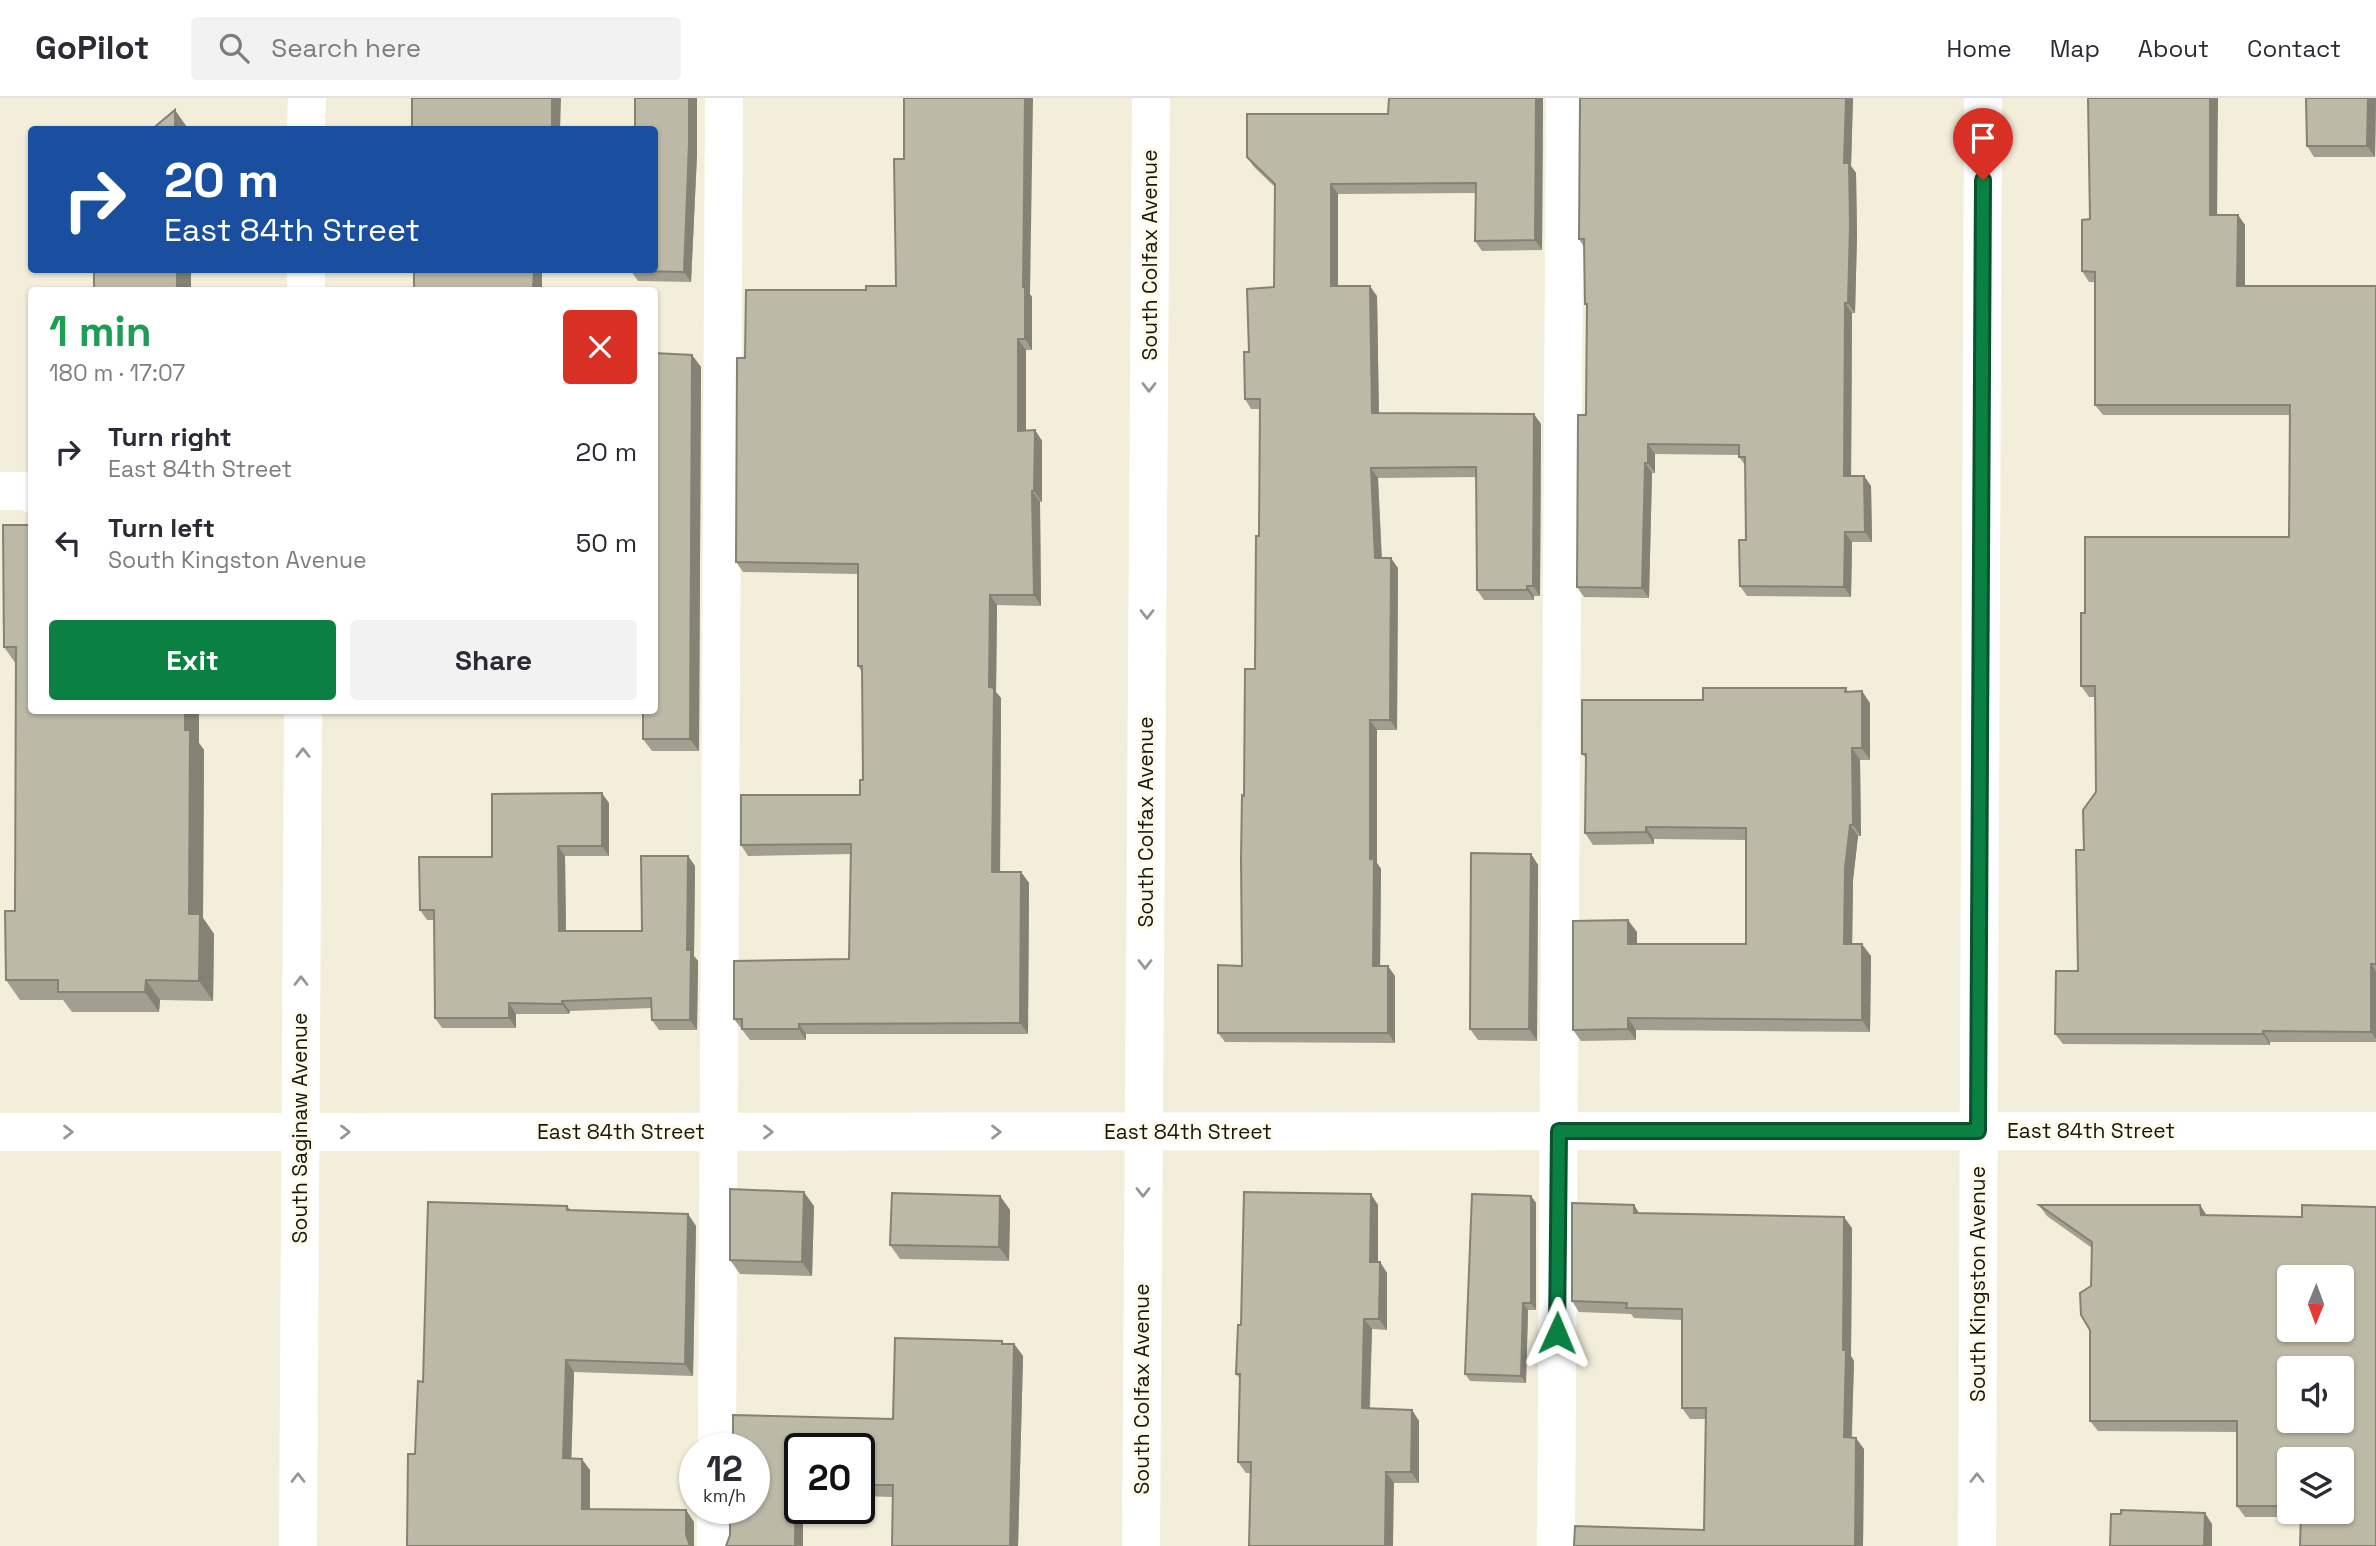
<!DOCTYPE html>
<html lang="en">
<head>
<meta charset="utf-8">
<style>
  :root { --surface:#fff; --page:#f2f2f3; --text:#2b2b33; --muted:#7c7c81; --line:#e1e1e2; --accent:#0b8043 }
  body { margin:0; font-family:"Space Grotesk",sans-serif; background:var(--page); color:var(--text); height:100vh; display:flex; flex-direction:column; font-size:26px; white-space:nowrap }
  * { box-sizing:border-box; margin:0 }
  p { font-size:23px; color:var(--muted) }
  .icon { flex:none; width:38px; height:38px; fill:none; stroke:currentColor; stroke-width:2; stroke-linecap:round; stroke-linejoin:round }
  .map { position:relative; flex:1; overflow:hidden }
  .details { position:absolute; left:28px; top:189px; width:630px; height:427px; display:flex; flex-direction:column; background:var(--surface); border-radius:7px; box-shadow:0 2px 5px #0004 }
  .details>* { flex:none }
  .guide { position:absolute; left:28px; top:28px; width:630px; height:147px; border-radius:7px; box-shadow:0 2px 5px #0004; background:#1a4fa0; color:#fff; overflow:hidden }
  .needle { width:46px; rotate:181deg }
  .fabs { position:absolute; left:2277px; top:1167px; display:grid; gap:14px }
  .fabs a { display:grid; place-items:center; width:77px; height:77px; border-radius:7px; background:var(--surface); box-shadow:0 2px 5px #0004; font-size:35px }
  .speed { position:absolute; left:679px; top:1335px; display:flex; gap:14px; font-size:35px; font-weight:700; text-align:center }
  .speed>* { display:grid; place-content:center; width:91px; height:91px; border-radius:50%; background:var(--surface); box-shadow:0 2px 5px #0004; line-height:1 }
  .speed small { font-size:18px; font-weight:400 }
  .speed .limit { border:4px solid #111; border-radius:10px; background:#fff; color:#111 }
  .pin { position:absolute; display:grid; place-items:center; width:60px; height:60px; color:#fff; margin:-72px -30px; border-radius:50% 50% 50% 0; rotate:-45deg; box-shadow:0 0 7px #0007 }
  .pin .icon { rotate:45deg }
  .me { position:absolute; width:77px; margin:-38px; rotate:1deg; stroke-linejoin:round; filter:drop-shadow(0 0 5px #0008) }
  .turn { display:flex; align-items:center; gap:24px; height:147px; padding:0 21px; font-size:32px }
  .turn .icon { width:91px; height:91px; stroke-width:2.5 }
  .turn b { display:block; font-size:49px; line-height:60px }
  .round { display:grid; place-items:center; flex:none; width:74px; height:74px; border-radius:7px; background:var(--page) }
  .summary { display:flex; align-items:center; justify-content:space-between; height:119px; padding:0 21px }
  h1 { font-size:42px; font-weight:700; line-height:52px; color:#1e9e55 }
  .action { display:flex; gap:14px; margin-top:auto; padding:14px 21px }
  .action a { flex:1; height:80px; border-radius:7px; background:var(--accent); color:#fff; font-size:28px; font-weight:700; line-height:80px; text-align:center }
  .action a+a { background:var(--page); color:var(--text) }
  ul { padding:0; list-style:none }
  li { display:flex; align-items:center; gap:21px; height:91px; padding:0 21px }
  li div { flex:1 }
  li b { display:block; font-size:26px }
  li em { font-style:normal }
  header { display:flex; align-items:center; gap:42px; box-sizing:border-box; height:98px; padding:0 35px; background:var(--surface); border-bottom:2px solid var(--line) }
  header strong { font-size:33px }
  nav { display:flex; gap:38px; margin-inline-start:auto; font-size:24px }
  .search { width:490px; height:63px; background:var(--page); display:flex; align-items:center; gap:18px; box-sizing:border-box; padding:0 24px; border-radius:7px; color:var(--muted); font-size:26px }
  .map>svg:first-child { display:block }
</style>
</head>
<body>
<header>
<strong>GoPilot</strong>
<div class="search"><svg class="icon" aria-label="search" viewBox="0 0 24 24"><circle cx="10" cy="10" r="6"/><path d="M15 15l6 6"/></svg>Search here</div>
<nav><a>Home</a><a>Map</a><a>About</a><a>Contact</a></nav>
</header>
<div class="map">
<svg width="2376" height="1448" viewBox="0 0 2376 1448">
  <rect width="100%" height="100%" fill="#f2eeda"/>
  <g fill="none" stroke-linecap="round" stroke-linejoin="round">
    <!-- minor -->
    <g stroke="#fff" stroke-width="38">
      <polyline points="306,32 307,0"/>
      <polyline points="306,192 306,172"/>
      <polyline points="0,393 26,393 32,396"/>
      <polyline points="0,1034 2376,1033"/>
      <polyline points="717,1351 724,0"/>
      <polyline points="298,1448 303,612"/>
      <polyline points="716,1448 716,1410"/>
      <polyline points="1141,1448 1151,0"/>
      <polyline points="1556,1448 1565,0"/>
      <polyline points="1977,1448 1983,0"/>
    </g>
  </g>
  <!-- wall -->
  <g fill="#a39f90" fill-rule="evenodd">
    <polygon points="1389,0 1543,0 1542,152 1482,153 1475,143 1476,95 1338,96 1338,188 1377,198 1379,315 1541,326 1540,498 1534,498 1534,502 1484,502 1477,492 1476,379 1378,380 1382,460 1398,470 1397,632 1377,632 1377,765 1381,771 1380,868 1395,878 1395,945 1225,944 1218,935 1242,868 1244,698 1255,571 1259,438 1260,311 1251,311 1245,301 1249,254 1274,189 1275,89 1254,69 1247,59 1388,16"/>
    <polygon points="1580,0 1853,0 1851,68 1856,75 1857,137 1855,215 1852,215 1851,378 1864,378 1871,388 1872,444 1852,444 1851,499 1747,498 1740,488 1746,442 1745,367 1739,359 1739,357 1655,356 1655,375 1652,375 1649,500 1584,499 1577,489 1586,317 1587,209 1585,206 1584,149 1579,141"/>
    <polygon points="2306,0 2376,0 2375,59 2314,59 2307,48"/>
    <polygon points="697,56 691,184 638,183 631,173 654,172"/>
    <polygon points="904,61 1032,199 1032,252 1026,252 1026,333 1035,332 1042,343 1042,404 1040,404 1041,508 997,507 996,594 1001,600 1000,774 1021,774 1029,785 1028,936 806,936 806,942 750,942 734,921 849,861 851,756 748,758 741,747 860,697 863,682 862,574 858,568 858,476 743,474 736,464 745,260 866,192 896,188"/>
    <polygon points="2217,117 2238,117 2245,127 2245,188 2376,188 2376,944 2270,944 2270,947 2063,946 2055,936 2078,873 2084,752 2096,694 2095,599 2089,599 2081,588 2085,515 2289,439 2290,317 2103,317 2095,307 2095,184 2089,184 2082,173"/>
    <polygon points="692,257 701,269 699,653 652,653 643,641"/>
    <polygon points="3,427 199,645 204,652 203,820 214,836 213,903 160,902 159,914 72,914 63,902 20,902 6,882 15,813 16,566 4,549"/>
    <polygon points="1846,590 1848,594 1870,605 1870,662 1860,662 1861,738 1858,738 1853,782 1852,846 1871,858 1870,934 1636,932 1636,942 1581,943 1573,932 1637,834 1637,846 1746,846 1746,742 1654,741 1654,746 1593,747 1585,735 1586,660 1582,656 1703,602"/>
    <polygon points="609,705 609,758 565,758 566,833 642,833 688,758 695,768 694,858 698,863 697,932 659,932 652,922 652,910 570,913 569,916 516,916 516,930 442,930 435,920 434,822 427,822 420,812 492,759"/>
    <polygon points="1531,756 1538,767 1537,943 1478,942 1470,931"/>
    <polygon points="1000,1098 1010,1112 1009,1163 900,1161 890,1147"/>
    <polygon points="1531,1098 1536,1105 1536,1212 1528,1212 1526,1285 1470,1283 1465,1276"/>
    <polygon points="1378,1107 1378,1164 1380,1164 1387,1175 1387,1232 1372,1231 1370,1310 1412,1312 1419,1323 1419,1385 1394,1385 1246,1375 1238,1364 1240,1281 1236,1276 1241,1227"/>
    <polygon points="1634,1107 1639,1116 1852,1130 1851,1258 1854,1263 1852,1340 1864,1351 1863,1448 1574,1448 1704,1432 1706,1321 1690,1321 1682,1310 1682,1222 1634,1220 1631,1216 1579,1214 1572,1203"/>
    <path d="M2039,1107H2200L2207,1118L2302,1119V1107L2376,1109V1448H2300V1419H2245L2237,1408V1334L2098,1333L2090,1323V1232L2081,1217L2080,1195L2091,1188L2092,1150L2047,1118ZM2289,1180H2342V1232H2289ZM2289,1270H2342V1323H2289ZM2289,1362H2342V1414H2289Z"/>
    <polygon points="567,1108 571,1112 688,1116 696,1128 693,1278 574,1274 571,1361 590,1372 590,1411 686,1412 694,1424 694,1448 415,1356 423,1284"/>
    <polygon points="814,1108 812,1178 740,1176 730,1162"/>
    <polygon points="895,1240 1002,1243 1004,1246 1014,1246 1023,1258 1018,1448 892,1448 893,1399 859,1398 859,1351 800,1351 800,1410 803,1410 803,1448 726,1448 730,1437 730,1413 733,1413 733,1410 754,1410 754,1351 733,1351 733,1317 893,1321"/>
  </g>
  <!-- shaded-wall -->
  <g fill="#848275">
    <polygon points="552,0 561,0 560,32 552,32"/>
    <polygon points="689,0 697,0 697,56 691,184 684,174"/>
    <polygon points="1025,0 1033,0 1030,196 1032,199 1032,252 1025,241 1023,189"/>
    <polygon points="1536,0 1543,0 1542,152 1535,142"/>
    <polygon points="1846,0 1853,0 1851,68 1856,75 1857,137 1855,215 1848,205 1844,65"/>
    <polygon points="2210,0 2218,0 2217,128 2210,117"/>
    <polygon points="2368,0 2376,0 2375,59 2367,48"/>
    <polygon points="175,12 189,32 175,32"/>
    <polygon points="1331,86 1338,96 1338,198 1331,188"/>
    <polygon points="2238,117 2245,127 2245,199 2237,188"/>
    <rect x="177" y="172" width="14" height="20"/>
    <polygon points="534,172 542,172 542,192 533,192"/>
    <polygon points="1370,188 1377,198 1379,325 1372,315"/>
    <polygon points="1845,205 1852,215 1851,388 1844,378"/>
    <polygon points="1018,241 1026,252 1026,343 1018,333"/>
    <polygon points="692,257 701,269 699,653 690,641"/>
    <polygon points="1534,316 1541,326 1540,498 1533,488"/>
    <polygon points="1035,332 1042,343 1042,404 1034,393"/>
    <polygon points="1648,346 1655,356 1655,375 1648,365"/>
    <polygon points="1645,365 1652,375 1649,500 1642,490"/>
    <polygon points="1371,370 1378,380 1382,470 1375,460"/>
    <polygon points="1864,378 1871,388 1872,444 1865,434"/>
    <polygon points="1032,393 1040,404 1041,508 1034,497"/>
    <polygon points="1845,434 1852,444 1851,499 1844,489"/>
    <polygon points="1391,460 1398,470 1397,632 1390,622"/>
    <polygon points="1527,488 1534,498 1534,502 1527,492"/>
    <polygon points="990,497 997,507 996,594 1001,600 1000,785 992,774 989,589"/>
    <polygon points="1862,593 1870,605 1870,662 1862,650"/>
    <polygon points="185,612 199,612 199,645 204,652 203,820 214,836 213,903 199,883 189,816"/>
    <polygon points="1370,622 1377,632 1377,765 1381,771 1380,878 1373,868 1370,761"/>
    <polygon points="1852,650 1860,662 1861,738 1853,727"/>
    <polygon points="602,695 609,705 609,758 602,748"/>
    <polygon points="1850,727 1858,738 1853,782 1852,858 1844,846 1845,770"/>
    <polygon points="1646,729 1654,741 1654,746 1646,734"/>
    <polygon points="558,748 565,758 566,843 559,833"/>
    <polygon points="1531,756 1538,767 1537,943 1529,931"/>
    <polygon points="688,758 695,768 694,858 698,863 697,932 690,922 687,852"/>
    <polygon points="1021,774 1029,785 1028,936 1020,925"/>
    <polygon points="1628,822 1637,834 1637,858 1628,846"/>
    <polygon points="1862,846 1871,858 1870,934 1862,922"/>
    <polygon points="2371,866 2376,873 2376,941 2371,934"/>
    <polygon points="1388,868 1395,878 1395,945 1388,935"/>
    <polygon points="146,882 160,902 159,914 145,894"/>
    <polygon points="562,903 570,913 569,916 562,906"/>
    <polygon points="509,905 516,916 516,930 509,920"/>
    <polygon points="1628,920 1636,932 1636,942 1628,931"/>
    <polygon points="799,926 806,936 806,942 799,931"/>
    <polygon points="2263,933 2270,944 2270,947 2263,936"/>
    <polygon points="804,1094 814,1108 812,1178 802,1164"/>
    <polygon points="1371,1096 1378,1107 1378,1174 1370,1164"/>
    <polygon points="1000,1098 1010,1112 1009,1163 999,1149"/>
    <polygon points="1531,1098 1536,1105 1536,1212 1531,1205"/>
    <polygon points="1634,1107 1641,1118 1634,1115"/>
    <polygon points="2200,1107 2207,1118 2201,1117"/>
    <polygon points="688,1116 696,1128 693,1278 685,1266"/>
    <polygon points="1844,1119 1852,1130 1851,1258 1854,1263 1851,1350 1844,1339 1843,1252"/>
    <polygon points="1380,1164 1387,1175 1387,1232 1379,1221"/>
    <polygon points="1523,1205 1528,1212 1526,1285 1521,1278"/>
    <polygon points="1364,1221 1372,1231 1369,1321 1362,1310"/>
    <polygon points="1014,1246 1023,1258 1018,1448 1010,1448"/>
    <polygon points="566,1262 574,1274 571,1372 563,1360"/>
    <polygon points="1412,1312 1419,1323 1419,1385 1411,1374"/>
    <polygon points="1856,1340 1864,1351 1863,1448 1855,1448"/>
    <polygon points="582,1361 590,1372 590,1422 582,1411"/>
    <polygon points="1386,1374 1394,1385 1393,1448 1385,1448"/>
    <polygon points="796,1386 800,1392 800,1410 803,1410 803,1448 795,1448"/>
    <polygon points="686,1412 694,1424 694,1448 690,1448 686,1436"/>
    <polygon points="2205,1415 2212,1426 2212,1448 2204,1448"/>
  </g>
  <!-- building -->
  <g fill="#bdb9a7" stroke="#848275" stroke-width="2" fill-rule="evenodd">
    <rect x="412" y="0" width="140" height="32"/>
    <polygon points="635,0 689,0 689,46 684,174 631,173 631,172 654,172 654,32 635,32"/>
    <polygon points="904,0 1025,0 1023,189 1025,189 1025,241 1018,241 1018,333 1035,332 1034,393 1032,393 1034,497 990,497 989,589 994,590 992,774 1021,774 1020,925 799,926 799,931 742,931 742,921 734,921 734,863 849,861 851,746 741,747 741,697 860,697 860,682 863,682 862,568 858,568 858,466 736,464 737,260 745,260 746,192 866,192 866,188 896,188 894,61 904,61"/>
    <polygon points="1389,0 1536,0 1535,142 1475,143 1476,85 1331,86 1331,188 1370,188 1372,315 1534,316 1533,488 1527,488 1527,492 1477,492 1476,369 1371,370 1375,460 1391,460 1390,622 1370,622 1370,761 1374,761 1373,868 1388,868 1388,935 1218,935 1218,867 1242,868 1241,761 1242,697 1244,698 1245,571 1255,571 1256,438 1259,438 1260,301 1245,301 1244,254 1249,254 1247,191 1274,189 1275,86 1247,59 1247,16 1388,16"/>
    <polygon points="1580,0 1846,0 1844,65 1849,65 1850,127 1848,205 1845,205 1844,378 1864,378 1865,434 1845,434 1844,489 1740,488 1739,442 1746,442 1745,359 1739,359 1739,347 1648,346 1648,365 1645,365 1642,490 1577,489 1578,317 1586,317 1587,206 1585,206 1584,141 1579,141"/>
    <polygon points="2088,0 2210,0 2210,117 2238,117 2237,188 2376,188 2376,866 2371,866 2371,934 2263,933 2263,936 2055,936 2056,873 2078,873 2076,752 2084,752 2083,712 2096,694 2095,588 2081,588 2081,515 2085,515 2085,439 2289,439 2290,307 2095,307 2095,174 2082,173 2082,122 2090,121"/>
    <polygon points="2306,0 2368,0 2367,48 2307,48"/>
    <polygon points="175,12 175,32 151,32"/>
    <rect x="94" y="172" width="83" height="20"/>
    <polygon points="414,172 534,172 533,192 414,192"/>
    <polygon points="654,255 692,257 690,641 643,641 643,612 654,612"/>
    <polygon points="3,427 32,427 32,612 185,612 185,632 190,632 189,816 200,816 199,883 146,882 145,894 58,894 58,882 6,882 5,813 15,813 16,549 4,549"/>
    <polygon points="1703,590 1846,590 1845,594 1862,593 1862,650 1852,650 1853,727 1850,727 1845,770 1844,846 1862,846 1862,922 1628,920 1628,931 1573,932 1573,823 1628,822 1628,846 1746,846 1746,730 1646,729 1646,734 1585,735 1586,656 1582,656 1582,602 1703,602"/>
    <polygon points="602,695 602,748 558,748 559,833 642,833 641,758 688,758 687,852 691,852 690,922 652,922 651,900 562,903 562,906 509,905 509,920 435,920 434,812 420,812 419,759 492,759 492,696"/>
    <polygon points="1471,755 1531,756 1529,931 1470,931"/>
    <polygon points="730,1091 804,1094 802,1164 730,1162"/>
    <polygon points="1244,1094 1371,1096 1370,1164 1380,1164 1379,1221 1364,1221 1362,1310 1412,1312 1411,1374 1386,1374 1385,1448 1249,1448 1251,1364 1238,1364 1240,1276 1236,1276 1238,1227 1241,1227"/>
    <polygon points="892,1095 1000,1098 999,1149 890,1147"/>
    <polygon points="1472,1096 1531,1098 1531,1205 1523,1205 1521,1278 1465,1276"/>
    <polygon points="428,1104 567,1108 567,1112 688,1116 685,1266 566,1262 563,1360 582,1361 582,1411 686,1412 686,1436 690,1448 407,1448 408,1356 415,1356 418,1283 423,1284"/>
    <polygon points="1572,1105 1634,1107 1634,1115 1844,1119 1843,1252 1846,1252 1844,1339 1856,1340 1855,1448 1574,1448 1575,1428 1704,1432 1706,1310 1682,1310 1682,1211 1626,1210 1627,1205 1572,1203"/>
    <path d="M2039,1107H2200L2201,1117L2302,1119V1107L2376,1109V1448H2300L2301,1414H2342V1362H2289V1408H2237V1323H2090V1232L2081,1217L2080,1195L2091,1188L2092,1144ZM2289,1180H2342V1232H2289ZM2289,1270H2342V1323H2289Z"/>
    <polygon points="895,1240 1002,1243 1002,1246 1014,1246 1010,1448 892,1448 893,1387 859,1387 859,1351 800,1351 800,1386 796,1386 795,1448 726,1448 730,1437 730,1413 733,1413 733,1410 754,1410 754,1351 733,1351 733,1317 893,1321"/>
    <polygon points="2121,1412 2205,1415 2204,1448 2110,1448 2111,1416 2121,1416"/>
  </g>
  <!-- one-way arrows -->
  <defs><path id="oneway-chevron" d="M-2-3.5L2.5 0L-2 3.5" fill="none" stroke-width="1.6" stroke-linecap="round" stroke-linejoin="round" transform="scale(1.75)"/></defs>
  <g stroke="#979693">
    <use href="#oneway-chevron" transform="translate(1149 289) rotate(90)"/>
    <use href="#oneway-chevron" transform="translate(1147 516) rotate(90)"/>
    <use href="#oneway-chevron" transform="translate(303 655) rotate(-90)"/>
    <use href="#oneway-chevron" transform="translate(1145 866) rotate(90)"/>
    <use href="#oneway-chevron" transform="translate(301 883) rotate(-90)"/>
    <use href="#oneway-chevron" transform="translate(68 1034)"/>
    <use href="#oneway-chevron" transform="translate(345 1034)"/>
    <use href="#oneway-chevron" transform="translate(768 1034)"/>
    <use href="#oneway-chevron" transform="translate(996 1034)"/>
    <use href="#oneway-chevron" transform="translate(1143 1094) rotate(90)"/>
    <use href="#oneway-chevron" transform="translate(298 1380) rotate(-90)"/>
    <use href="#oneway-chevron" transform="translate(1977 1380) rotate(-90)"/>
  </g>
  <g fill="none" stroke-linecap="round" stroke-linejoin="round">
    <!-- route casing -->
    <g stroke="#07532c" stroke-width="18">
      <polyline id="route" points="1557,1235 1559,1033 1978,1033 1983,82"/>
    </g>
    <!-- route -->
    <use href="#route" stroke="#0b8043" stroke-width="12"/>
  </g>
  <g text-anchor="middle" stroke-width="6" stroke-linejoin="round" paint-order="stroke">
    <!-- street labels -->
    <g font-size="21" fill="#17160f" stroke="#fefbeb">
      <text transform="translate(1150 157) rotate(-90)" y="7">South Colfax Avenue</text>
      <text transform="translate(1146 724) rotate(-90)" y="7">South Colfax Avenue</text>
      <text transform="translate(300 1030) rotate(-90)" y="7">South Saginaw Avenue</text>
      <text x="2091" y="1040">East 84th Street</text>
      <text x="621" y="1041">East 84th Street</text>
      <text x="1188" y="1041">East 84th Street</text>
      <text transform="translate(1978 1186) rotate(-90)" y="7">South Kingston Avenue</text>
      <text transform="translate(1142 1291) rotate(-90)" y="7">South Colfax Avenue</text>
    </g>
  </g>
</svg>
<div class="fabs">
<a><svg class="needle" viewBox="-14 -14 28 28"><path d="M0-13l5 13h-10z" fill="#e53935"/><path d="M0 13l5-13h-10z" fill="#7c7c81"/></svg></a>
<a><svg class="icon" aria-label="sound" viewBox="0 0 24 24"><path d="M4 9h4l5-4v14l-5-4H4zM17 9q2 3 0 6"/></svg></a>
<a><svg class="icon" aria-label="layers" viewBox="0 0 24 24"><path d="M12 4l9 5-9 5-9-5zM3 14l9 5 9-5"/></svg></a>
</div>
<div class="speed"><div>12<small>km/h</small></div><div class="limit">20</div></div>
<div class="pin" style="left:1983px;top:82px;background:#d93025"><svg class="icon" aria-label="arrive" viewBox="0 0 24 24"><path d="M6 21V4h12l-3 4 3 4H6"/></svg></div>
<svg class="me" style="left:1557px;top:1235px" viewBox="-20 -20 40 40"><path d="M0-17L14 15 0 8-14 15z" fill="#0b8043" stroke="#fff" stroke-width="4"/></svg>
<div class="guide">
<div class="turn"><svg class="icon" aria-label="right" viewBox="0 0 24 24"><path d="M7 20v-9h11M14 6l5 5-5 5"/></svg><div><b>20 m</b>East 84th Street</div></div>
</div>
<section class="details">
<div class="summary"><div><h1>1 min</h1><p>180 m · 17:07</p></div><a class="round" style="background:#d93025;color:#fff"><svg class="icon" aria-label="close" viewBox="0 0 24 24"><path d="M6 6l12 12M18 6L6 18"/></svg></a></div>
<ul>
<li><svg class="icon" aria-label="right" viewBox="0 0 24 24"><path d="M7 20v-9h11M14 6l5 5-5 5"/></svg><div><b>Turn right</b><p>East 84th Street</p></div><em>20 m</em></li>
<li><svg class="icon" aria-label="left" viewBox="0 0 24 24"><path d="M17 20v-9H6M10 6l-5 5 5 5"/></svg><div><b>Turn left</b><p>South Kingston Avenue</p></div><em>50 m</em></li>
</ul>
<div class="action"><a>Exit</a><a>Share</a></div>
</section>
</div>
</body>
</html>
